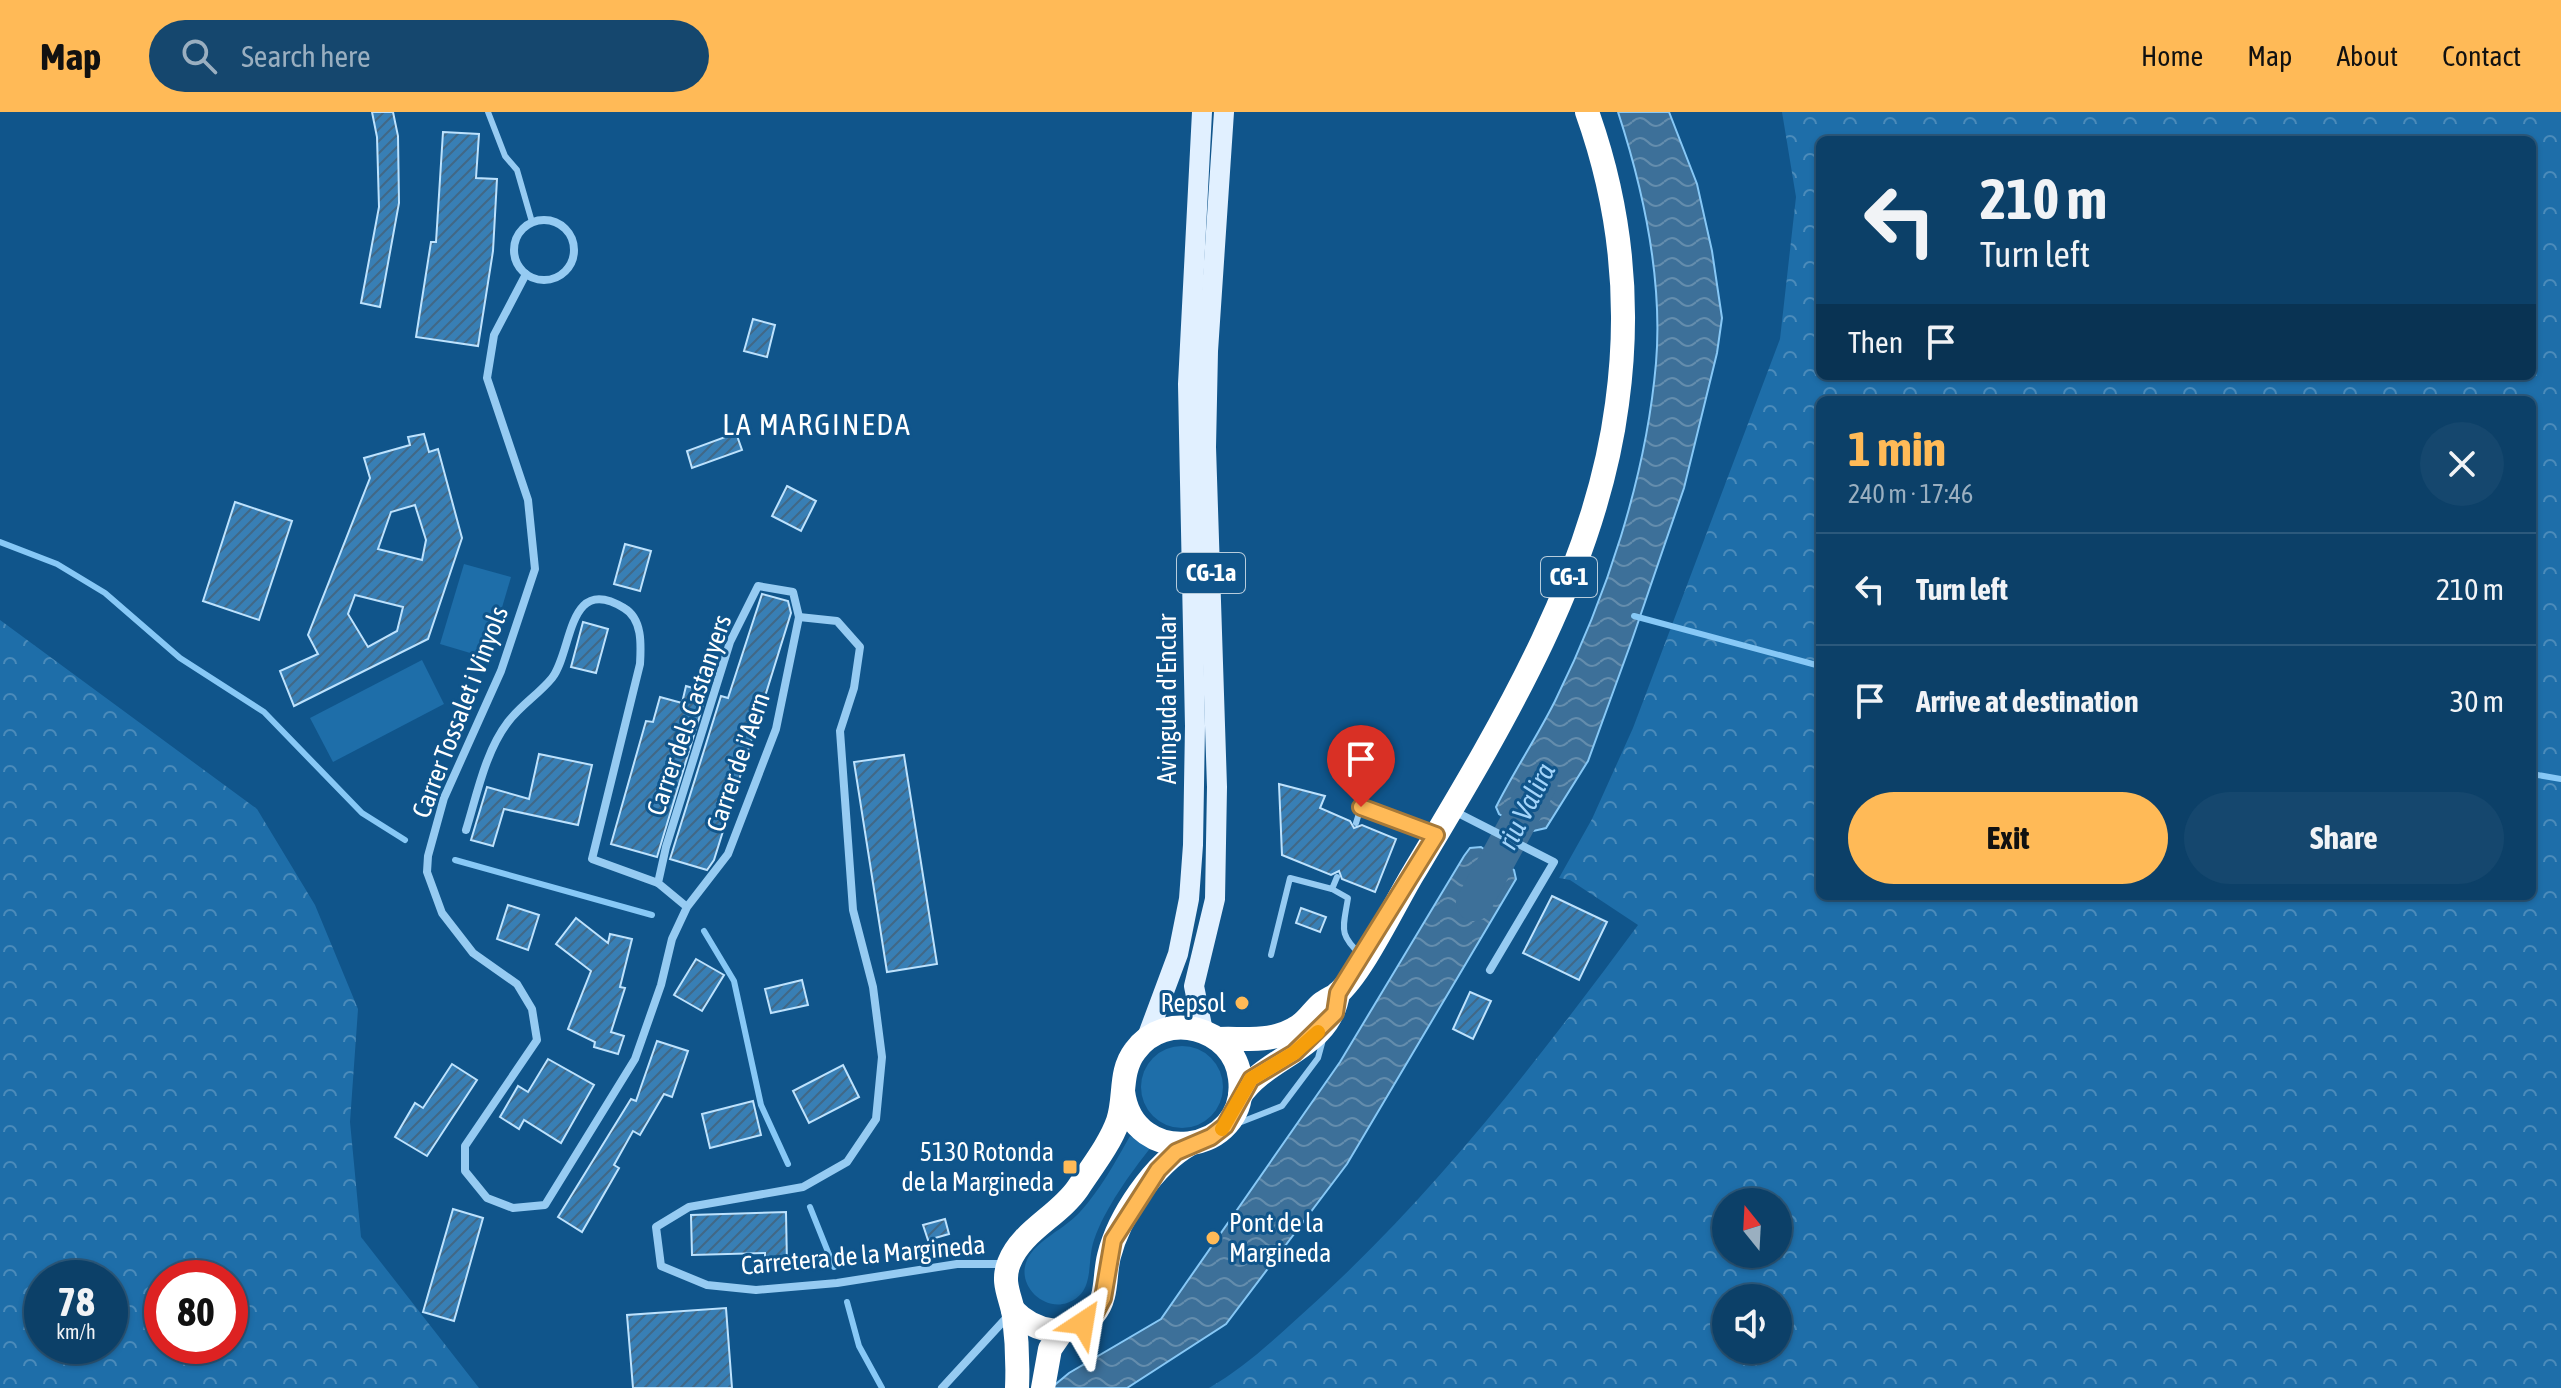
<!DOCTYPE html>
<html lang="en">
<head>
<meta charset="utf-8">
<style>
  :root { --surface:#0c4068; --page:#15476e; --text:#f1f3f6; --muted:#9aafc0; --line:#2c597c; --accent:#ffba57 }
  body { margin:0; font-family:"Asap Condensed",sans-serif; background:var(--page); color:var(--text); height:100vh; display:flex; flex-direction:column; font-size:30px; white-space:nowrap }
  * { box-sizing:border-box; margin:0 }
  p { font-size:26px; color:var(--muted) }
  .icon { flex:none; width:44px; height:44px; fill:none; stroke:currentColor; stroke-width:2; stroke-linecap:round; stroke-linejoin:round }
  .map { position:relative; flex:1; overflow:hidden }
  .side { position:absolute; left:1816px; top:284px; width:720px; height:504px; display:flex; flex-direction:column; background:var(--surface); border-radius:12px; box-shadow:0 2px 6px #0004,0 0 0 2px var(--line) }
  .side>* { flex:none }
  .banner { position:absolute; left:1816px; top:24px; width:720px; height:244px; border-radius:12px; box-shadow:0 2px 6px #0004,0 0 0 2px var(--line); background:#0c4068; color:var(--text); overflow:hidden }
  .needle { width:52px; rotate:342deg }
  .buttons { position:absolute; left:1712px; top:1076px; display:grid; gap:16px }
  .buttons a { display:grid; place-items:center; width:80px; height:80px; border-radius:50%; background:var(--surface); box-shadow:0 2px 6px #0004,0 0 0 2px var(--line); font-size:40px }
  .speed { position:absolute; left:24px; top:1148px; display:flex; gap:16px; font-size:40px; font-weight:700; text-align:center }
  .speed>* { display:grid; place-content:center; width:104px; height:104px; border-radius:50%; background:var(--surface); box-shadow:0 2px 6px #0004,0 0 0 2px var(--line); line-height:1 }
  .speed small { font-size:20px; font-weight:400 }
  .speed .limit { border:12px solid #d22; background:#fff; color:#111 }
  .pin { position:absolute; display:grid; place-items:center; width:68px; height:68px; color:#fff; margin:-82px -34px; border-radius:50% 50% 50% 0; rotate:-45deg; box-shadow:0 0 8px #0007 }
  .pin .icon { rotate:45deg }
  .me { position:absolute; width:88px; margin:-44px; rotate:33deg; stroke-linejoin:round; filter:drop-shadow(0 0 6px #0008) }
  .turn { display:flex; align-items:center; gap:28px; height:168px; padding:0 32px; font-size:36px }
  .turn .icon { width:104px; height:104px; stroke-width:2.5 }
  .turn b { display:block; font-size:56px; line-height:68px }
  .then { display:flex; align-items:center; height:76px; padding:0 32px; background:#0003; gap:16px; font-size:30px }
  .round { display:grid; place-items:center; flex:none; width:84px; height:84px; border-radius:42px; background:var(--page) }
  .head { display:flex; align-items:center; justify-content:space-between; height:136px; padding:0 32px }
  h1 { font-size:48px; font-weight:700; line-height:60px; color:var(--accent) }
  .primary-button { display:flex; gap:16px; margin-top:auto; padding:16px 32px }
  .primary-button a { flex:1; height:92px; border-radius:48px; background:var(--accent); color:#111; font-size:32px; font-weight:700; line-height:92px; text-align:center }
  .primary-button a+a { background:var(--page); color:var(--text) }
  ul { padding:0; list-style:none }
  li { display:flex; align-items:center; gap:24px; height:112px; padding:0 32px; border-top:2px solid var(--line) }
  li div { flex:1 }
  li b { display:block; font-size:30px }
  li em { font-style:normal }
  header { display:flex; align-items:center; gap:48px; box-sizing:border-box; height:112px; padding:0 40px; background:var(--accent); color:#111 }
  header strong { font-size:38px }
  nav { display:flex; gap:44px; margin-inline-start:auto; font-size:28px }
  .search { width:560px; height:72px; background:var(--page); display:flex; align-items:center; gap:20px; box-sizing:border-box; padding:0 28px; border-radius:44px; color:var(--muted); font-size:30px }
  .map>svg:first-child { display:block }
</style>
</head>
<body>
<header>
<strong>Map</strong>
<div class="search"><svg class="icon" aria-label="search" viewBox="0 0 24 24"><circle cx="10" cy="10" r="6"/><path d="M15 15l6 6"/></svg>Search here</div>
<nav><a>Home</a><a>Map</a><a>About</a><a>Contact</a></nav>
</header>
<div class="map">
<svg width="2561" height="1276" viewBox="0 0 2561 1276">
  <defs>
    <pattern id="forest-crowns" width="20" height="18" patternUnits="userSpaceOnUse" patternTransform="scale(2)"><rect width="20" height="18" fill="#1e6ea9"/><path d="M2 6a3 3 0 1 1 6 0M12 15a3 3 0 1 1 6 0" fill="none" stroke="#4b8bba"/></pattern>
    <pattern id="water-waves" width="16" height="10" patternUnits="userSpaceOnUse" patternTransform="scale(2)"><rect width="16" height="10" fill="#3d7099"/><path d="M0 5q4-4 8 0t8 0" fill="none" stroke="#648dad"/></pattern>
    <pattern id="building-hatch" width="6" height="6" patternUnits="userSpaceOnUse" patternTransform="scale(2)"><rect width="6" height="6" fill="#387fb5"/><path d="M-1 1l2-2M0 6l6-6M5 7l2-2" fill="none" stroke="#416886"/></pattern>
  </defs>
  <rect width="100%" height="100%" fill="#10558b"/>
  <!-- green -->
  <g fill="#1e6ea9">
    <polygon points="464,452 511,465 487,546 440,532"/>
    <polygon points="422,548 444,592 333,650 310,606"/>
    <circle cx="1182" cy="975" r="41"/>
    <path d="M1130,1024L1151,1035C1130,1062 1105,1096 1094,1128C1086,1151 1096,1181 1067,1191C1043,1199 1016,1173 1027,1148C1036,1128 1065,1117 1080,1100C1100,1078 1116,1049 1130,1024Z"/>
  </g>
  <!-- forest -->
  <g fill="url(#forest-crowns)" fill-rule="evenodd">
    <path d="M1782,0H2561V1276H1209C1252,1251 1285,1217 1322,1184C1442,1073 1541,944 1638,813L1570,768L1559,766L1592,707L1633,616L1780,227L1796,85ZM1820,28H2532V264H1820ZM1820,288H2532V784H1820ZM1726,1090H1778V1142H1726ZM1726,1186H1778V1238H1726Z"/>
    <path d="M0,508L257,697L315,793L358,897L350,1010L361,1125L479,1276H0ZM42,1166H110V1234H42ZM162,1166H230V1234H162Z"/>
  </g>
  <!-- water -->
  <g fill="url(#water-waves)" stroke="#87c8f6" stroke-width="2">
    <path d="M1618,0H1669L1697,72L1712,139L1722,206L1717,241L1684,376L1632,528L1588,649L1546,716L1529,720L1499,702L1496,695C1514,659 1537,625 1555,589C1606,486 1646,366 1656,251C1663,167 1644,80 1618,0Z"/>
    <polygon points="1481,735 1514,758 1516,767 1347,1052 1226,1212 1127,1276 1051,1276 1069,1261 1161,1207 1340,950 1464,744 1470,736"/>
  </g>
  <g fill="none" stroke-linecap="round" stroke-linejoin="round">
    <!-- stream -->
    <g stroke="#87c8f6" stroke-width="6">
      <polyline points="0,430 57,452 105,481 180,546 264,600 362,701 405,728"/>
      <polyline points="1634,504 1820,554"/>
      <polyline points="2532,662 2561,667"/>
      <polyline points="455,748 652,803"/>
      <polyline points="704,819 734,869 761,993 788,1052"/>
      <polyline points="810,1095 834,1155"/>
      <polyline points="847,1190 859,1234 882,1276"/>
    </g>
    <!-- river -->
    <polyline stroke="#3d7099" stroke-width="36" points="1474,791 1540,670"/>
  </g>
  <!-- building -->
  <g fill="url(#building-hatch)" stroke="#bde2fd" stroke-width="2" fill-rule="evenodd">
    <polygon points="372,0 393,0 398,24 399,91 380,195 361,191 379,95 377,25"/>
    <polygon points="443,20 479,22 476,66 497,67 493,139 478,234 416,225 431,130 436,130"/>
    <polygon points="753,207 775,213 767,245 744,239"/>
    <polygon points="736,321 742,338 692,356 687,339"/>
    <path d="M424,322L429,340L438,337L462,426L428,527L294,594L280,559L318,542L308,523L370,366L364,346L410,333L408,325ZM415,393L426,428L422,448L378,437L391,400ZM355,483L403,495L397,519L368,535L348,502Z"/>
    <polygon points="787,374 816,389 801,419 772,404"/>
    <polygon points="235,390 292,409 259,508 203,489"/>
    <polygon points="625,432 651,439 640,479 614,472"/>
    <polygon points="762,482 788,489 791,501 714,748 707,758 670,747 721,584 728,586"/>
    <polygon points="583,510 608,517 596,561 571,555"/>
    <polygon points="686,574 707,580 657,745 611,732 646,609 653,610 660,585 682,591"/>
    <polygon points="539,642 592,653 578,713 504,697 493,734 471,728 487,675 529,687"/>
    <polygon points="904,643 937,852 887,860 854,650"/>
    <polygon points="1279,672 1325,684 1320,696 1350,709 1354,716 1362,713 1396,727 1375,780 1342,767 1339,759 1331,763 1282,743"/>
    <polygon points="1552,784 1607,810 1579,868 1523,841"/>
    <polygon points="508,793 539,803 528,838 497,827"/>
    <polygon points="1301,796 1326,805 1320,820 1296,811"/>
    <polygon points="576,806 608,831 610,822 632,827 620,875 625,876 611,920 624,924 618,942 594,935 595,930 568,917 591,859 556,832"/>
    <polygon points="696,847 724,863 702,899 674,883"/>
    <polygon points="802,868 808,893 771,901 765,877"/>
    <polygon points="1470,880 1491,889 1473,927 1453,917"/>
    <polygon points="657,929 688,939 672,985 664,982 640,1023 633,1019 614,1053 619,1056 582,1120 558,1105 631,987 636,989"/>
    <polygon points="548,947 594,973 561,1031 524,1008 519,1017 500,1005 518,974 528,980"/>
    <polygon points="452,952 477,968 427,1044 395,1025 415,991 423,996"/>
    <polygon points="843,953 859,985 809,1011 793,979"/>
    <polygon points="753,989 761,1023 710,1036 702,1002"/>
    <polygon points="453,1097 483,1106 454,1209 423,1200"/>
    <polygon points="786,1100 787,1153 765,1153 765,1141 692,1143 691,1103"/>
    <polygon points="945,1107 949,1122 928,1128 923,1113"/>
    <polygon points="726,1196 732,1276 633,1276 627,1203"/>
  </g>
  <g fill="none" stroke-linecap="round" stroke-linejoin="round">
    <!-- lane -->
    <g stroke="#96cbf2" stroke-width="6">
      <polyline points="488,0 505,44 517,58 532,110"/>
      <polyline points="1356,711 1361,695 1433,721"/>
      <path d="M1337,765L1332,777L1348,786C1343,817 1338,822 1362,844"/>
      <polyline points="1271,843 1290,766 1332,777"/>
      <polyline points="1236,1012 1282,994 1318,946 1324,924"/>
    </g>
    <!-- street -->
    <g stroke="#96cbf2" stroke-width="8">
      <circle cx="544" cy="138" r="30"/>
      <polyline points="526,162 494,223 487,266 528,388 535,457 501,559 444,686 428,744 427,760 442,801 473,841 517,872 532,897 537,928 465,1034 465,1059 487,1086 513,1096 545,1093 635,947 661,873 672,827 687,795 728,742 776,617 799,505 793,480 758,474 730,530 666,735 658,771 687,795"/>
      <polyline points="799,505 837,509 860,535 854,576 840,619 853,798 873,875 882,945 876,1007 847,1050 803,1075 689,1095 656,1115 661,1154 707,1173 756,1178 837,1171 957,1152 1007,1152"/>
      <polyline points="1452,698 1554,750 1490,858"/>
      <path d="M466,718C477,683 485,640 508,610C521,593 539,582 552,566C573,539 567,461 624,496C643,507 641,534 640,552L592,747L658,771"/>
      <polyline points="942,1276 1009,1203"/>
    </g>
    <!-- primary -->
    <g stroke="#e1f0ff" stroke-width="20">
      <polyline points="1203,919 1194,874 1215,787 1217,675 1206,335 1208,239 1224,0"/>
      <polyline points="1146,928 1178,842 1189,787 1193,733 1195,614 1188,272 1202,0"/>
    </g>
    <!-- highway -->
    <g stroke="#fff" stroke-width="24">
      <path d="M1218,927C1247,926 1274,931 1299,914C1308,908 1313,899 1321,892C1325,889 1331,886 1336,883C1362,862 1395,791 1414,760C1500,616 1595,461 1617,292C1631,191 1621,95 1587,0"/>
      <path d="M1240,984C1267,943 1330,937 1338,881"/>
      <path d="M1013,1198C1035,1221 1070,1228 1094,1202C1108,1186 1104,1163 1109,1144C1119,1104 1154,1052 1190,1032"/>
      <path d="M1017,1276C1018,1252 1017,1228 1014,1204C1011,1185 1001,1171 1009,1151C1021,1119 1059,1104 1078,1076C1091,1056 1110,1032 1118,1009C1126,985 1119,960 1135,939C1165,897 1234,915 1240,966C1250,1044 1132,1058 1123,979"/>
      <polyline points="1043,1276 1050,1237 1063,1218"/>
    </g>
  </g>
  <g fill="none" stroke-linecap="round" stroke-linejoin="round">
    <!-- route casing -->
    <g stroke="#a67939" stroke-width="20">
      <polyline id="route" points="1083,1211 1095,1201 1103,1186 1113,1128 1158,1058 1176,1040 1211,1025 1225,1014 1251,967 1294,941 1335,901 1338,881 1436,723 1361,695"/>
    </g>
    <!-- route -->
    <use href="#route" stroke="#ffba57" stroke-width="14"/>
    <!-- slow -->
    <polyline stroke="#f59e0b" stroke-width="14" points="1222,1017 1251,967 1294,941 1318,920"/>
  </g>
  <!-- markers -->
  <g fill="#ffba57" stroke="#10558b" stroke-width="3">
    <circle cx="1242" cy="891" r="8"/>
    <rect x="1062" y="1047" width="16" height="16" rx="4"/>
    <circle cx="1213" cy="1126" r="8"/>
  </g>
  <g text-anchor="middle" stroke-width="6" stroke-linejoin="round" paint-order="stroke">
    <!-- shield labels -->
    <g fill="#10558b" stroke="#b7ccdc" stroke-width="2">
      <rect x="1177" y="441" width="68" height="40" rx="6"/>
      <rect x="1541" y="445" width="56" height="40" rx="6"/>
    </g>
    <g font-size="24" font-weight="bold" fill="#fff">
      <text x="1211" y="469">CG-1a</text>
      <text x="1569" y="473">CG-1</text>
    </g>
    <!-- street labels -->
    <g font-size="26" fill="#fff" stroke="#10558b">
      <text transform="translate(1167 587) rotate(-90)" y="9">Avinguda d'Enclar</text>
      <text transform="translate(460 600) rotate(-69)" y="9">Carrer Tossalet i Vinyols</text>
      <text transform="translate(689 603) rotate(-71)" y="9">Carrer dels Castanyers</text>
      <text transform="translate(738 650) rotate(-71)" y="9">Carrer de i'Aern</text>
      <text transform="translate(863 1143) rotate(-5)" y="9">Carretera de la Margineda</text>
    </g>
    <!-- poi labels -->
    <g font-size="26" fill="#fff" stroke="#10558b" text-anchor="end">
      <text x="1226" y="900">Repsol</text>
      <text x="1054" y="1049">5130 Rotonda<tspan x="1054" dy="30">de la Margineda</tspan></text>
      <text x="1229" y="1120" text-anchor="start">Pont de la<tspan x="1229" dy="30">Margineda</tspan></text>
    </g>
    <!-- water labels -->
    <g font-size="28" font-style="italic" fill="#a2d4fa" stroke="#10558b">
      <text transform="translate(1526 694) rotate(-63)" y="10">riu Valira</text>
    </g>
    <!-- quarter labels -->
    <g font-size="30" letter-spacing="2" fill="#fff" stroke="#10558b">
      <text x="817" y="323">LA MARGINEDA</text>
    </g>
  </g>
</svg>
<div class="buttons">
<a><svg class="needle" viewBox="-14 -14 28 28"><path d="M0-13l5 13h-10z" fill="#e53935"/><path d="M0 13l5-13h-10z" fill="#9aafc0"/></svg></a>
<a><svg class="icon" aria-label="sound" viewBox="0 0 24 24"><path d="M4 9h4l5-4v14l-5-4H4zM17 9q2 3 0 6"/></svg></a>
</div>
<div class="speed"><div>78<small>km/h</small></div><div class="limit">80</div></div>
<div class="pin" style="left:1361px;top:695px;background:#d93025"><svg class="icon" aria-label="arrive" viewBox="0 0 24 24"><path d="M6 21V4h12l-3 4 3 4H6"/></svg></div>
<svg class="me" style="left:1083px;top:1211px" viewBox="-20 -20 40 40"><path d="M0-17L14 15 0 8-14 15z" fill="#ffba57" stroke="#fff" stroke-width="4"/></svg>
<div class="banner">
<div class="turn"><svg class="icon" aria-label="left" viewBox="0 0 24 24"><path d="M17 20v-9H6M10 6l-5 5 5 5"/></svg><div><b>210 m</b>Turn left</div></div>
<div class="then">Then<svg class="icon" aria-label="arrive" viewBox="0 0 24 24"><path d="M6 21V4h12l-3 4 3 4H6"/></svg></div>
</div>
<section class="side">
<div class="head"><div><h1>1 min</h1><p>240 m · 17:46</p></div><a class="round"><svg class="icon" aria-label="close" viewBox="0 0 24 24"><path d="M6 6l12 12M18 6L6 18"/></svg></a></div>
<ul>
<li><svg class="icon" aria-label="left" viewBox="0 0 24 24"><path d="M17 20v-9H6M10 6l-5 5 5 5"/></svg><div><b>Turn left</b></div><em>210 m</em></li>
<li><svg class="icon" aria-label="arrive" viewBox="0 0 24 24"><path d="M6 21V4h12l-3 4 3 4H6"/></svg><div><b>Arrive at destination</b></div><em>30 m</em></li>
</ul>
<div class="primary-button"><a>Exit</a><a>Share</a></div>
</section>
</div>
</body>
</html>
